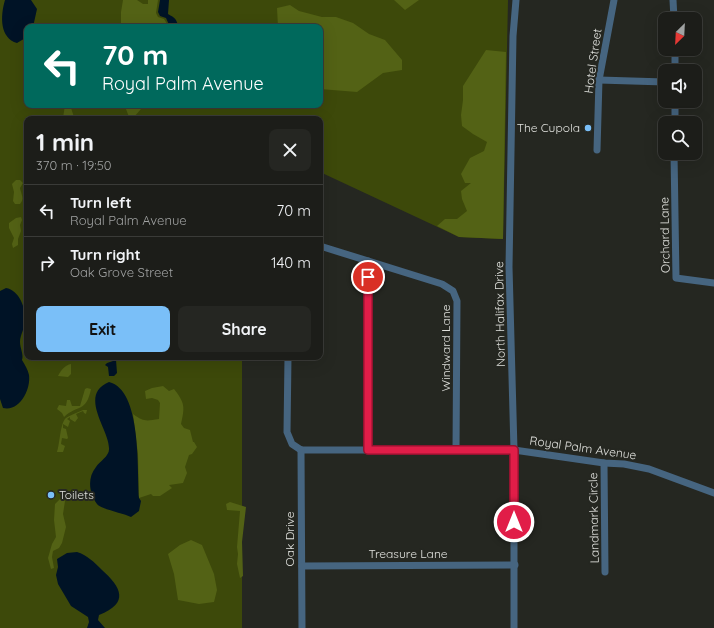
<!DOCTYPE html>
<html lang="en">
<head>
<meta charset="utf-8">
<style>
  :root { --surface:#1c1d19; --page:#252622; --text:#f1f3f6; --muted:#a0a2a2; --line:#3a3b38; --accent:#7abff8 }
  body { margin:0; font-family:Quicksand,sans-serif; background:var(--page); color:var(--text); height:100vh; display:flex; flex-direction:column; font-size:15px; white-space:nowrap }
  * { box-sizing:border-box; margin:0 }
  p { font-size:13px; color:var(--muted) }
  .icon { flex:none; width:22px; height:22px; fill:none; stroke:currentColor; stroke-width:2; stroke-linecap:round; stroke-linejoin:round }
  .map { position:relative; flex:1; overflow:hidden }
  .side { position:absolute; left:24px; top:116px; width:299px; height:244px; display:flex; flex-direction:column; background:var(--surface); border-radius:8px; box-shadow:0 4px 16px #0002,0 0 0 1px var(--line) }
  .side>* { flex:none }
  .banner { position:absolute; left:24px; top:24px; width:299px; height:84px; border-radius:8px; box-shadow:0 4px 16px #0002,0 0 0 1px var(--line); background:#00695c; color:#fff; overflow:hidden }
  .needle { width:26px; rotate:204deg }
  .tools { position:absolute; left:658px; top:12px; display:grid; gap:8px }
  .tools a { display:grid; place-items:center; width:44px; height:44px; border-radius:8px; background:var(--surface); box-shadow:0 4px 16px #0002,0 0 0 1px var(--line); font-size:20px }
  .pin { position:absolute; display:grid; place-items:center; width:34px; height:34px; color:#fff; margin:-17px; border:2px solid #fff; border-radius:50%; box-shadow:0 1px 4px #0007 }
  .me { position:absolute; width:44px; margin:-22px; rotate:0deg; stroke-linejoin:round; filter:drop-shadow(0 0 3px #0008) }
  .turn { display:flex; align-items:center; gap:14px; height:84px; padding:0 12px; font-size:18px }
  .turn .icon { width:52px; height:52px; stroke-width:2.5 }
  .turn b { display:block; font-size:28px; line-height:34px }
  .round { display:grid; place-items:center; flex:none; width:42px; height:42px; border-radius:8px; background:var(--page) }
  .head { display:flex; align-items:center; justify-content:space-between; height:68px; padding:0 12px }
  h1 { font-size:24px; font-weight:700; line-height:30px }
  .button { display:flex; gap:8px; margin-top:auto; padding:8px 12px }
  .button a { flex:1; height:46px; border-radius:8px; background:var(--accent); color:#111; font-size:16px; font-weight:700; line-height:46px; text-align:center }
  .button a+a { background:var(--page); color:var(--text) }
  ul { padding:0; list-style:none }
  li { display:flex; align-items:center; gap:12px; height:52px; padding:0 12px; border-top:1px solid var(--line) }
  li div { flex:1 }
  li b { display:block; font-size:15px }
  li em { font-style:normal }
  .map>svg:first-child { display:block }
</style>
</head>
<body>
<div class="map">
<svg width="714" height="628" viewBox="0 0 714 628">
  <rect width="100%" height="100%" fill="#252721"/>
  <!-- green -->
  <path fill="#3d490a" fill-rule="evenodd" d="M0,0H508L503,239L459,237L320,172V119H27V357H242V628H0ZM27,27H320V105H27Z"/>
  <!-- forest -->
  <g fill="#536215">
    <polygon points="123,0 137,0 143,4 148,4 148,0 158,0 156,13 158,17 164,19 169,27 121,27 121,12"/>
    <polygon points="394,0 419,0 405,10"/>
    <polygon points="290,5 299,11 322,17 336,17 353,23 369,34 385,40 402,60 402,70 383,73 357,92 320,89 320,27 278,27 277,8"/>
    <polygon points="486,50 506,52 503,239 459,237 437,226 445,219 457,219 467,211 462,199 461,191 471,183 465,183 461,174 470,158 484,151 487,142 473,134 462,126 461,115 463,100 463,86"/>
    <polygon points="65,105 70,105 74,117 71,119 63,118"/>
    <polygon points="128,105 140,105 141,109 134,117 129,117 126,109"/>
    <path d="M16,180H20L23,183L20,188C21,194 25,199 20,204H15L13,201L14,192L12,184Z"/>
    <polygon points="21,217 22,220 20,225 21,231 18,239 18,245 13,248 12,244 14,238 9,228 9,223 16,218"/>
    <path d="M71,364V374L68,377L58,376C61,370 65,365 71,364Z"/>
    <path d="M163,386L169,391L174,389C185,403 185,407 181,424L184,428L190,430L193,442H194L197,447L192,454L189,455L185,467L187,473L183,483L169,485L172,488L160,496H153L151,494L139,498L138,454L133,414C144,422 146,421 159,419L160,403L158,400L152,398L146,399L145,391L152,388Z"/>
    <path d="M87,388L91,389C86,413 78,404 64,417L62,413L57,409L59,405L66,406L67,400H70L72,406H80L85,389Z"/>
    <path d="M83,410H87L86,414L84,413L83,411L76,414L78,418L75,422L70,419V417L67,419L70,421L68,427L63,424V428L66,429L68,438L67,439L62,438L61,444L65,446L63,452H57C60,444 60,423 66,418C70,415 77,413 83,410Z"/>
    <polygon points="61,498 65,501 63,514 66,527 62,543 59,548 53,551 52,557 54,568 51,569 48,558 52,544 56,537 54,520 55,504"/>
    <polygon points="230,502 246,507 242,542 243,576 240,578 237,564 238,554 237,547 240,511 227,510 226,504"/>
    <polygon points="191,540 202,545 214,574 217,590 214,602 199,604 178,600 174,574 168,554 180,545"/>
  </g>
  <!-- water -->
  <g fill="#001326">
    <path d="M5,0H31L37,9L33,27H27V37L17,43C0,38 0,17 5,0Z"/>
    <path d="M160,0H169L168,14C175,18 177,19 178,27H170L166,18L160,16L158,12Z"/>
    <path d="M6,288C19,290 26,308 25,320C25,328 20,335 20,342C20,348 24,355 22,360C25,365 28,370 29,375C31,389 20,412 3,408L0,399V291Z"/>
    <polygon points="116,360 117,373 114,376 109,376 108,367 105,365 107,363"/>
    <path d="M109,382C142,390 137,470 139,498L141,501L139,511L131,517C123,513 100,509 97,504C89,493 87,478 96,467C100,461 110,456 109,448C109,429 78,395 109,382Z"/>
    <path d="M77,552C87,555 94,562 102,570C121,587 130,603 99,615L98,620L105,628H87L89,622L88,617L71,606L58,584L56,575L58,567L57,559L67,553Z"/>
  </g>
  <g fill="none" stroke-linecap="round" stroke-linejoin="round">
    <!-- minor -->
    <g stroke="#466580" stroke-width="7">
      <polyline points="673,0 674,19"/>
      <polyline points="675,49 675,71"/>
      <polyline points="599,80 665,82"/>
      <polyline points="675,123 675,101"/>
      <polyline points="597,150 599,80 614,0"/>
      <polyline points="674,153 676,278 714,283"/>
      <polyline points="320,246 442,284 453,291 457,301 456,450"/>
      <polyline points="288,357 287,432 292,444 301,450"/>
      <polyline points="301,450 514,450 604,463 624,464 649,469 714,493"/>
      <polyline points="301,450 302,628"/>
      <polyline points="368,451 368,261"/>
      <polyline points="604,463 605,572"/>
      <polyline points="302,566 515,565"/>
      <polyline points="514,628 514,450 509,267 513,36 516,0"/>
    </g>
  </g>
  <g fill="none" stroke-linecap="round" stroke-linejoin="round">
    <!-- route casing -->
    <g stroke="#92132f" stroke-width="10">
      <polyline id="route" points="368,277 368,450 514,450 514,522"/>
    </g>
    <!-- route -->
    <use href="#route" stroke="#e11d48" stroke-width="7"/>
  </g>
  <!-- markers -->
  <g fill="#7abff8" stroke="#252721" stroke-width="1.5">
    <circle cx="588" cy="128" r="4"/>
    <circle cx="51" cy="495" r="4"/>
  </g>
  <g text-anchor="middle" stroke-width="4" stroke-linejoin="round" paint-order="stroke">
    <!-- street labels -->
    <g font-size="12" fill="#e0e1dd" stroke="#252721">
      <text transform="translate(593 61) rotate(-82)" y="4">Hotel Street</text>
      <text transform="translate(665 235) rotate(-91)" y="4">Orchard Lane</text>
      <text transform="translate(500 314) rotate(-91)" y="4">North Halifax Drive</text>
      <text transform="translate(446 348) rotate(-90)" y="4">Windward Lane</text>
      <text transform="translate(583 448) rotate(8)" y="4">Royal Palm Avenue</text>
      <text transform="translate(594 518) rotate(-91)" y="4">Landmark Circle</text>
      <text transform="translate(290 539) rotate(-90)" y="4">Oak Drive</text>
      <text x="408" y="558">Treasure Lane</text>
    </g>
    <!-- poi labels -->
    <g font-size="12" fill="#e0e1dd" stroke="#252721" text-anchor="end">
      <text x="580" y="132">The Cupola</text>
      <text x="59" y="499" text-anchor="start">Toilets</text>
    </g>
  </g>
</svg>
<div class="tools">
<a><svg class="needle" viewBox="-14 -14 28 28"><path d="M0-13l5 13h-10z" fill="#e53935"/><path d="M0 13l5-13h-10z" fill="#a0a2a2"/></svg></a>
<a><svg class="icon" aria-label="sound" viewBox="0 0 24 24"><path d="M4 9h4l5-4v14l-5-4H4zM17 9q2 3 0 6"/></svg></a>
<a><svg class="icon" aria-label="search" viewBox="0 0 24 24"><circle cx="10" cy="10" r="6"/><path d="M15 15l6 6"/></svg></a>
</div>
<div class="pin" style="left:368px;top:277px;background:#d93025"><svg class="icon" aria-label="arrive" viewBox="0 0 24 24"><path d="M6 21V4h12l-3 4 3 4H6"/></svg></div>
<svg class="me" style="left:514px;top:522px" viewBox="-20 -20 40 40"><circle r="17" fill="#e11d48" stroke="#fff" stroke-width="3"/><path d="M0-11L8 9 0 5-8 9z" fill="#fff"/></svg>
<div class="banner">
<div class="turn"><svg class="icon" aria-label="left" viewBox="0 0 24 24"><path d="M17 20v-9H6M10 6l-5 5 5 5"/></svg><div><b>70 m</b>Royal Palm Avenue</div></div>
</div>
<section class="side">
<div class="head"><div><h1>1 min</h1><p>370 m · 19:50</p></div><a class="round"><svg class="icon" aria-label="close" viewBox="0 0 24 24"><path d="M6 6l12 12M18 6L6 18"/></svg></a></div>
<ul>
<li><svg class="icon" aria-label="left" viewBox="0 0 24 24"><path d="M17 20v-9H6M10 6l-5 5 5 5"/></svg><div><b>Turn left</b><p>Royal Palm Avenue</p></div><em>70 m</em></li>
<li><svg class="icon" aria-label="right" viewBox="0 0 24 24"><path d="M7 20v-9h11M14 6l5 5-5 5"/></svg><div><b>Turn right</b><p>Oak Grove Street</p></div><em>140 m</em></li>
</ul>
<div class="button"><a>Exit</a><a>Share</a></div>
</section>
</div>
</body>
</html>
